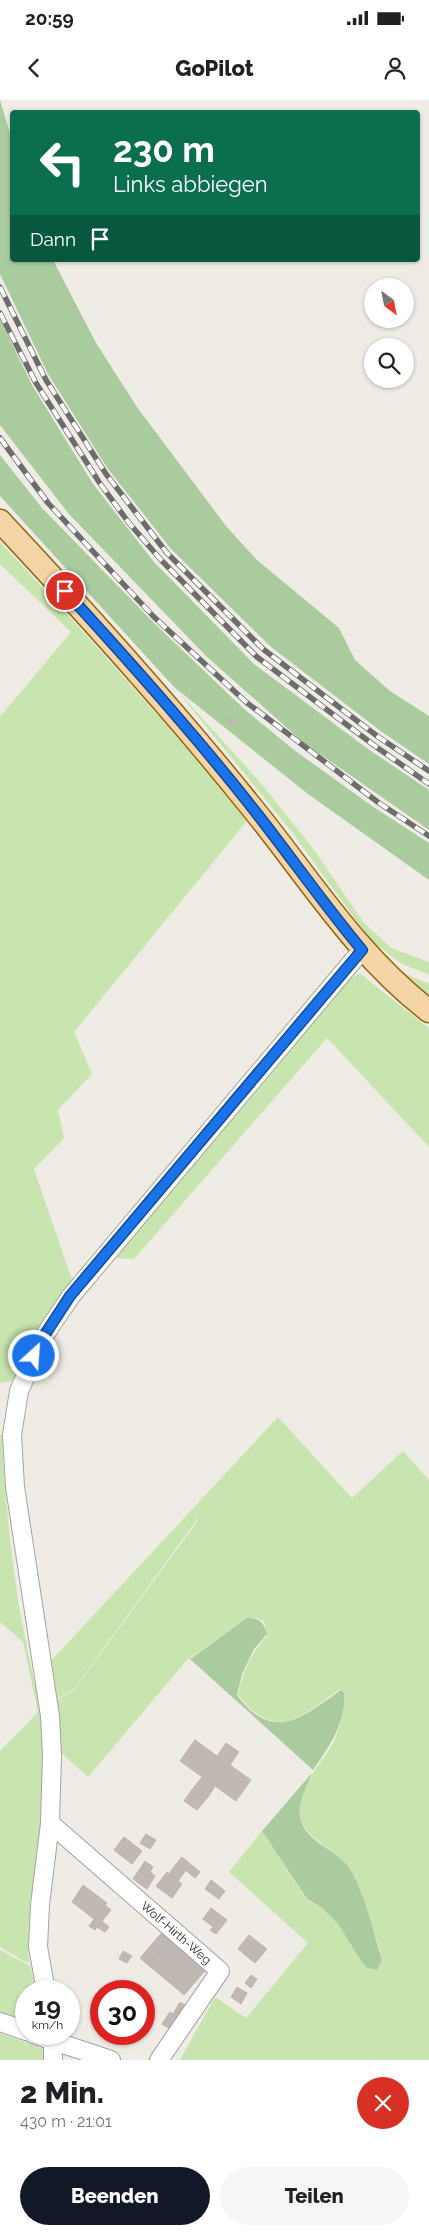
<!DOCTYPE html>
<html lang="de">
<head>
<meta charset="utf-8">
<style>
  :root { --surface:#fff; --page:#f6f6f6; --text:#202124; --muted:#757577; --accent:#111827 }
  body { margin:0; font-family:Raleway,sans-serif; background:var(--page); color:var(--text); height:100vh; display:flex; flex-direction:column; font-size:19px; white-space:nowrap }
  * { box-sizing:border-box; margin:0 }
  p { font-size:16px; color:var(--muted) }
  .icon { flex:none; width:28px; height:28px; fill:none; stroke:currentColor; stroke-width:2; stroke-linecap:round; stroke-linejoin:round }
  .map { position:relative; height:1960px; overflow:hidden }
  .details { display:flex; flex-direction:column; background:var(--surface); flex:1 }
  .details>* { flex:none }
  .top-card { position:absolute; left:10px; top:10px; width:410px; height:152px; border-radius:5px; box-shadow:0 1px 4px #0004; background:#0b6e4f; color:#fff; overflow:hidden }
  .needle { width:32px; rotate:148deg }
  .buttons { position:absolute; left:364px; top:178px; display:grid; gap:10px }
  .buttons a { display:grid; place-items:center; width:50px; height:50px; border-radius:50%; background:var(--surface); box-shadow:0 1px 4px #0004; font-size:25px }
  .speed { position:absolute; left:15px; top:1880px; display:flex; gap:10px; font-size:25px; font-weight:700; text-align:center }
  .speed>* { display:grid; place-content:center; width:65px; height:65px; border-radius:50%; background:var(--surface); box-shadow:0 1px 4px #0004; line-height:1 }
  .speed small { font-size:12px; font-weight:400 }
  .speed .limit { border:8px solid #d22; background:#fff; color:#111 }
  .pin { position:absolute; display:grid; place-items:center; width:42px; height:42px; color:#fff; margin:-21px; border:2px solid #fff; border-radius:50%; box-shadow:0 1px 5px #0007 }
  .me { position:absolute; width:55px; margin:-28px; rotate:26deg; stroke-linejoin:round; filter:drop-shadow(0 0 4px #0008) }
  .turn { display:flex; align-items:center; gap:18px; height:105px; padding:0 20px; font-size:22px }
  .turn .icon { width:65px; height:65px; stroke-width:2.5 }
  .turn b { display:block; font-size:35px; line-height:42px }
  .then { display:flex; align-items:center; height:48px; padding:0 20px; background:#0003; gap:10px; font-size:19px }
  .round { display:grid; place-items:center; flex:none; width:52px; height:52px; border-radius:26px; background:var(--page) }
  .head { display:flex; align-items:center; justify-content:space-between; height:85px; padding:0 20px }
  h1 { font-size:30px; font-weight:800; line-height:38px }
  .button { display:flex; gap:10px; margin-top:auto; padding:10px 20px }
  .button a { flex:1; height:58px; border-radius:30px; background:var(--accent); color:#fff; font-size:20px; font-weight:800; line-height:58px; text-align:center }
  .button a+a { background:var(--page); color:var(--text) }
  .status { display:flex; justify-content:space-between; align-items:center; height:35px; padding:0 25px; background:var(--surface); direction:ltr }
  .status svg { height:14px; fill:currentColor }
  header { display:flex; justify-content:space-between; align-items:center; height:65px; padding:0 20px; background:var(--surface); font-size:22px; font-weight:800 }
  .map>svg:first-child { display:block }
</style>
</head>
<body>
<div class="status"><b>20:59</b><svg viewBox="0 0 49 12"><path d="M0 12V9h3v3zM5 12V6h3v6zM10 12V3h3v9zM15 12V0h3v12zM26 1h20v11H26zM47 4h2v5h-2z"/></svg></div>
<header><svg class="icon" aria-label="back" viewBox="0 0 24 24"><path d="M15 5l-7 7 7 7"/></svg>GoPilot<svg class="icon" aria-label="person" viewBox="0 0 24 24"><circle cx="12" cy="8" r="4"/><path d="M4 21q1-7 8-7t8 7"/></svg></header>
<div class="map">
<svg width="429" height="1960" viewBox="0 0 429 1960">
  <rect width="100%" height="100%" fill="#efece6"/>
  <!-- grass -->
  <g fill="#c9e5af">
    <path d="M0,442C85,533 169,625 247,721L74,932L92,974L58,1010L64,1038L34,1069L72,1180L25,1249L13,1281L0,1283V617L71,532L0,464Z"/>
    <polygon points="174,587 259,681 312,747 364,823 391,848 429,862 429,875 402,864 371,841 291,731"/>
    <polygon points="401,872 429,884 429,902"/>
    <polygon points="359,873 429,928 429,1047 327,938 134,1159 115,1158 349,879"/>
    <path d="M278,1317L352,1398L403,1351L429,1380V1960H180L215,1897L246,1918L308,1843L229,1772L262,1731L307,1800L321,1807L338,1824L363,1864L367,1868L377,1870C379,1867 381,1863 382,1860C382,1852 357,1778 351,1770C338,1749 303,1739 300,1716C296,1687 322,1664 334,1641C340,1627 346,1608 344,1593L340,1589C301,1617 276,1643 238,1595C243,1572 251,1553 267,1536L264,1522L257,1518H247L187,1560L88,1677L60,1652L55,1601L74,1590L197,1422L196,1410V1421L74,1589L55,1600L49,1563Z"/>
    <path d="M0,1335H2C4,1390 10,1445 18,1500C26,1550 41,1599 44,1649C49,1721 24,1792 29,1864L0,1847V1651L38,1612L23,1542L0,1522Z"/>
    <polygon points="0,1850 30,1866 36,1891 26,1891 26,1921 0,1912"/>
    <polygon points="0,1933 59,1955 56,1960 0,1960"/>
  </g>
  <!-- forest -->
  <g fill="#aacb9d">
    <polygon points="0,0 12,40 12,160 53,160 96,243 137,307 226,426 257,460 339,528 355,560 390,591 429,616 429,664 382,632 271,547 171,449 108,369 48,274 0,174"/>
    <polygon points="0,219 32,285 93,384 154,462 254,564 368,649 429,690 429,730 304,643 206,556 68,413 0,325"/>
    <polygon points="0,355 42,408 154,523 244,609 294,650 372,706 429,743 429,780 308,694 174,587 0,396"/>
    <path d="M247,1518C260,1518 263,1522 267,1534L254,1549L242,1574L237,1595C273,1644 303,1617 341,1590L344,1593C347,1622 328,1648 313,1670L190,1559Z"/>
    <path d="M312,1673C307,1686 297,1703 300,1717C305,1744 340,1749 352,1772C366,1799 373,1830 382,1860L377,1870L367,1868L363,1864L338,1824L321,1807L307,1799L262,1731Z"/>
  </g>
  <!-- building -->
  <g fill="#bfb8b3" stroke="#c0b4a9">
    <polygon points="230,618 235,622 231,626 227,621"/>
    <polygon points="195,1640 217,1656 226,1643 239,1652 230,1665 251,1680 236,1701 180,1661"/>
    <polygon points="202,1677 215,1686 208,1697 194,1687"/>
    <polygon points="194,1687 208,1697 197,1710 184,1701"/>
    <polygon points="146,1734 156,1740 150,1749 140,1743"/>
    <polygon points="124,1737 142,1751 132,1764 114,1750"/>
    <polygon points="182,1757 200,1772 195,1778 177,1763"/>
    <polygon points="145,1761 153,1767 150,1772 141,1767"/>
    <polygon points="177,1763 186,1770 178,1781 169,1774"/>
    <polygon points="141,1767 150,1772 141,1785 133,1779"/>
    <polygon points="150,1772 155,1776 147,1789 141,1785"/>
    <polygon points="167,1772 182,1784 172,1798 156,1786"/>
    <polygon points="211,1780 225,1791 219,1799 205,1789"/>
    <polygon points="83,1785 107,1803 94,1819 72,1802"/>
    <polygon points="105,1805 111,1810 95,1830 89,1826"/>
    <polygon points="211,1808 227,1820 216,1834 210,1830 213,1827 203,1819"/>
    <polygon points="102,1821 109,1827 105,1832 97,1827"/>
    <polygon points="165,1829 173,1836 148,1865 140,1858"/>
    <polygon points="249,1835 267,1849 255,1863 238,1849"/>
    <polygon points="173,1836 201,1859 176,1888 148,1865"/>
    <polygon points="123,1851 132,1856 127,1863 119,1859"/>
    <polygon points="201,1859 209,1866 184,1895 176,1888"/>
    <polygon points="251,1875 257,1879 251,1888 245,1883"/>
    <polygon points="237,1887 247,1893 241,1904 231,1897"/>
    <polygon points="180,1902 186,1906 172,1930 162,1924 170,1912 173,1914"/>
  </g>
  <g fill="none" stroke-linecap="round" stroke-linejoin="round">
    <!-- minor casing -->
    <g stroke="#a3a3a3" stroke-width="20">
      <g id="minor">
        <polyline points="50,1723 220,1871 159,1960"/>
        <polyline points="46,1891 38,1847 40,1805 50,1723 52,1655 50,1616 15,1387 12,1335 19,1291 42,1239 71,1196 362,850"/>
        <polyline points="0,1922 26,1931"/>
        <polyline points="33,1934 111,1960"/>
        <polyline points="53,1960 53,1934"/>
      </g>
    </g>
    <!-- major casing -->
    <g stroke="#8f660b" stroke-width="25">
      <path id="major" d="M0,421C86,513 170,606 249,704C308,776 354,853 429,911"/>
    </g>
    <!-- minor -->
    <use href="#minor" stroke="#fff" stroke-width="18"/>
    <!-- major -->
    <use href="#major" stroke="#f5d4a5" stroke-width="22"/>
    <!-- rail casing -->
    <g stroke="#6d6d6d" stroke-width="5.5">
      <g id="rail">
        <polyline points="0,187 46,280 106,374 167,453 263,549 377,636 429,671"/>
        <polyline points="0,213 36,283 99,382 129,423 162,461 257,557 375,646 429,684"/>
        <polyline points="0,338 48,403 154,517 246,602 379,703 429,736"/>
      </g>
    </g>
    <!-- rail -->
    <use href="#rail" stroke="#fff" stroke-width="4" stroke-dasharray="11" stroke-linecap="butt"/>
  </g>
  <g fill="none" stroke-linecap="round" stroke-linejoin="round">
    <!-- route casing -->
    <g stroke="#114b97" stroke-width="12">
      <path id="route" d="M34,1256L42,1239L70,1196L362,850C326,807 293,760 258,715C198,638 132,564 65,491"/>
    </g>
    <!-- route -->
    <use href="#route" stroke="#1a73e8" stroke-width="9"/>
  </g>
  <g text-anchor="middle" stroke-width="4" stroke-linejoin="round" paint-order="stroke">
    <!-- street labels -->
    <g font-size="12" fill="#1f1f1f" stroke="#fff">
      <text transform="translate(176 1833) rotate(41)" y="4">Wolf-Hirth-Weg</text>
    </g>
  </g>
</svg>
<div class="buttons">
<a><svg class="needle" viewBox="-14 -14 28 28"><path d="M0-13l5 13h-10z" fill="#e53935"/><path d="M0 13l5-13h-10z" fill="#757577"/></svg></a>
<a><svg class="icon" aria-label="search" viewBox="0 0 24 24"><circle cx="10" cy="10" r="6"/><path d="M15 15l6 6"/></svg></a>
</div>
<div class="speed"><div>19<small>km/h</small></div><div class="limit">30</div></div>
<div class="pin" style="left:65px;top:491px;background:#d93025"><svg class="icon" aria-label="arrive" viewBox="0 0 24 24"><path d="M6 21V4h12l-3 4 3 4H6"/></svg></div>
<svg class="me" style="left:34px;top:1256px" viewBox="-20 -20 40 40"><circle r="17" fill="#1a73e8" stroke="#fff" stroke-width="3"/><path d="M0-11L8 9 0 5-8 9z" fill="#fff"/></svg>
<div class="top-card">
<div class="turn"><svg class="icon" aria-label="left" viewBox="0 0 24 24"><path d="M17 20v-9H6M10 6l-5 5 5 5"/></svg><div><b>230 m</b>Links abbiegen</div></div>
<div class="then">Dann<svg class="icon" aria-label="arrive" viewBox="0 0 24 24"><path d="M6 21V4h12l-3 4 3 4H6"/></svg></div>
</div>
</div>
<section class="details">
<div class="head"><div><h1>2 Min.</h1><p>430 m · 21:01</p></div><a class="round" style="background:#d93025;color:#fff"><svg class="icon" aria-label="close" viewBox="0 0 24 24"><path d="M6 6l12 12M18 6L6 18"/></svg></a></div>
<div class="button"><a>Beenden</a><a>Teilen</a></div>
</section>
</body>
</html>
